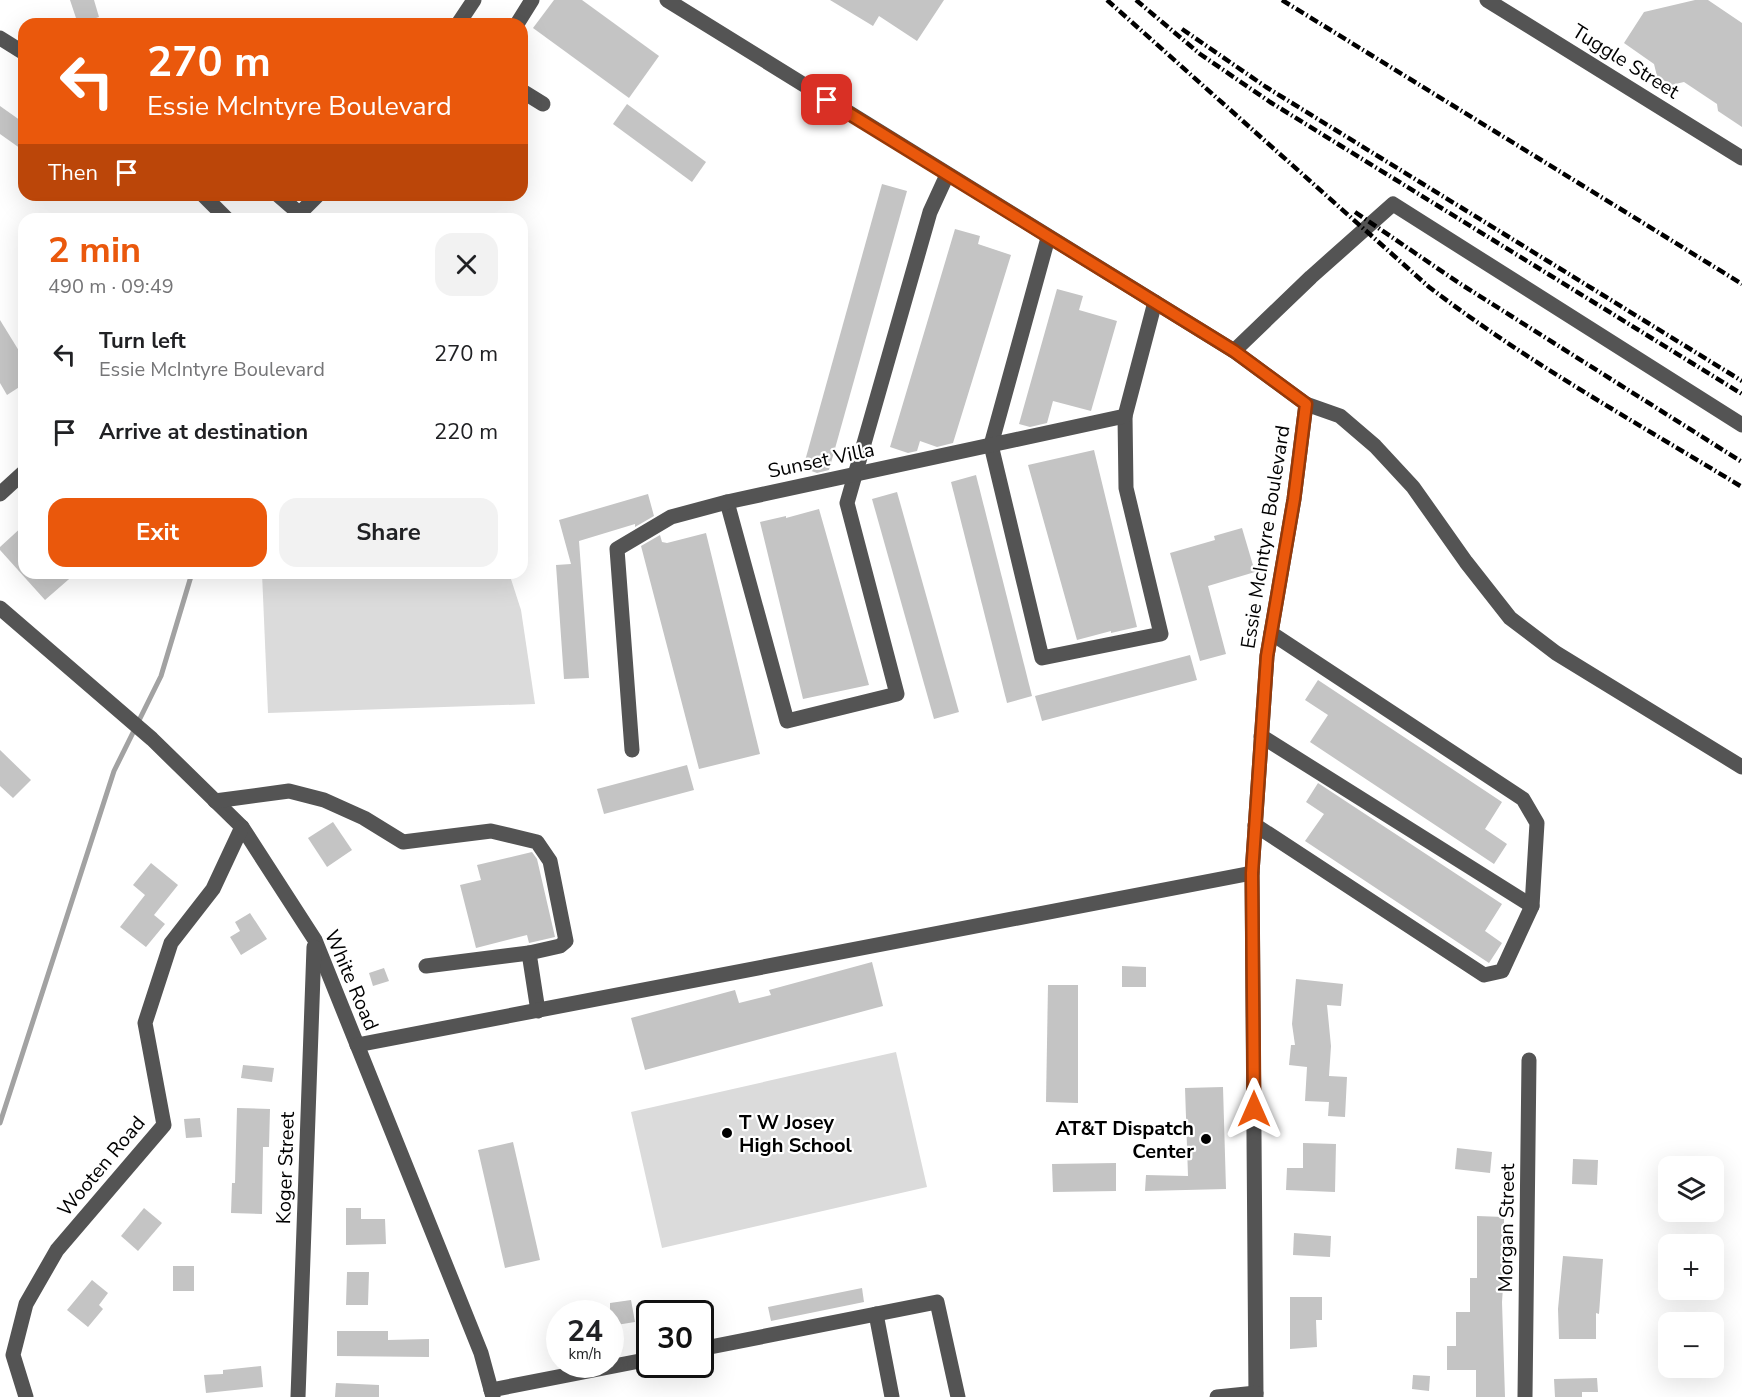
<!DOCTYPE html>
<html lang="en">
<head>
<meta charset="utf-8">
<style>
  :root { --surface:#fff; --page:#f2f2f2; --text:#202124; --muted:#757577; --accent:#ea580c }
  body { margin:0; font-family:"Nunito Sans",sans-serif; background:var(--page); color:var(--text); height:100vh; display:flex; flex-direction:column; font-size:22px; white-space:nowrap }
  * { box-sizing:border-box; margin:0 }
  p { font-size:20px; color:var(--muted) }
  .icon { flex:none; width:33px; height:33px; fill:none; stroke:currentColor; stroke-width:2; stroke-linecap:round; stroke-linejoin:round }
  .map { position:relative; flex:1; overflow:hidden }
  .panel { position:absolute; left:18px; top:213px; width:510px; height:366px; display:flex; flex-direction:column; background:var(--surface); border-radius:18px; box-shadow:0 6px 24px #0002 }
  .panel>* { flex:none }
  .guide { position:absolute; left:18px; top:18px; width:510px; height:183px; border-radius:18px; box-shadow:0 6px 24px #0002; background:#ea580c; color:#fff; overflow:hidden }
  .fabs { position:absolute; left:1658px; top:1156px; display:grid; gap:12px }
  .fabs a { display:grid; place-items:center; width:66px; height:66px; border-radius:12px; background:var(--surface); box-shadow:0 6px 24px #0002; font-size:30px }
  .speed { position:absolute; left:546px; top:1300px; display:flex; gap:12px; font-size:30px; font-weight:700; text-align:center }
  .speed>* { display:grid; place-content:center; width:78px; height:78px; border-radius:50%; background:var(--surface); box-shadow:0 6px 24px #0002; line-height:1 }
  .speed small { font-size:15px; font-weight:400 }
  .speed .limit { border:3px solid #111; border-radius:9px; background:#fff; color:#111 }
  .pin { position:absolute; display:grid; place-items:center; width:51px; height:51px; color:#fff; margin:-26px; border-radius:12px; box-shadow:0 3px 9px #0006 }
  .me { position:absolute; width:66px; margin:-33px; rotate:0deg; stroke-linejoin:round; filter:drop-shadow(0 0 4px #0008) }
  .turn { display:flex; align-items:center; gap:21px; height:126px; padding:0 30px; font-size:27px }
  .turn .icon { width:78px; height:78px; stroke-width:2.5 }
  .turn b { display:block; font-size:42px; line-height:51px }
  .then { display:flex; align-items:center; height:57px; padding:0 30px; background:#0003; gap:12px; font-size:22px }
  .round { display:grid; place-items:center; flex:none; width:63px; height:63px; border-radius:18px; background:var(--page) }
  .headline { display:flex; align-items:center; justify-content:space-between; height:102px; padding:0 30px }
  h1 { font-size:36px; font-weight:700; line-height:45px; color:var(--accent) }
  .action { display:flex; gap:12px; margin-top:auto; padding:12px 30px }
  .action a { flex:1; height:69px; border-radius:18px; background:var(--accent); color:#fff; font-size:24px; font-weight:700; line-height:69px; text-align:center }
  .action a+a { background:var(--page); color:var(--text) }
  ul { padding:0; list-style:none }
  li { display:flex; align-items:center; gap:18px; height:78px; padding:0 30px }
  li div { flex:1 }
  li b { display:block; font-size:22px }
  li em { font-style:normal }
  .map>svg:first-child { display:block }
</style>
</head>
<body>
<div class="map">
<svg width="1742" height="1397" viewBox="0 0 1742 1397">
  <rect width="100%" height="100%" fill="#fff"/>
  <!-- green -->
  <g fill="#dbdbdb">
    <polygon points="262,573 509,573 521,610 535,704 268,713"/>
    <polygon points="896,1052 927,1187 662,1248 631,1112"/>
  </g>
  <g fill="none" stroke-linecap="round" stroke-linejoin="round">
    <!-- stream -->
    <polyline stroke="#a2a2a2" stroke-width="5" points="0,1123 114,771 161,676 192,573"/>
  </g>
  <!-- building -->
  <g fill="#c4c4c4">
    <polygon points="70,0 94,0 99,17 78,24"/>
    <polygon points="554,0 582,0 659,56 629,98 533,28"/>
    <polygon points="830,0 944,0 917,41 879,16 873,26"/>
    <polygon points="1695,0 1708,0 1742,23 1742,127 1718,111 1717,104 1684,82 1671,85 1657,76 1654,64 1624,43 1644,12"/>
    <polygon points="627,104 706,162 692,182 613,124"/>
    <polygon points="0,106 24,123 24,151 0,134"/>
    <polygon points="882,184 907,191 829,470 817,473 803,468"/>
    <polygon points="955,229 980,236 978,244 1011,255 953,443 937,447 920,441 917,451 908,453 890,447"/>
    <polygon points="1057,289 1083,296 1079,310 1117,321 1091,411 1053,401 1047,423 1030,427 1019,424"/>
    <polygon points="0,320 24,359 24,384 7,395 0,383"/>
    <polygon points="1094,450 1137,627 1111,633 1111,631 1077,640 1028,465"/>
    <polygon points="976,475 1032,696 1007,703 951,482"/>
    <polygon points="897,492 959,712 934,719 872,499"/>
    <polygon points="648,494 654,516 635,527 635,524 579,541 589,678 564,679 556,565 571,564 559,520"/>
    <polygon points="819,509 869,685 803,699 760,522 786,516 786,518"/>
    <polygon points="24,525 24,573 76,573 45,600 0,550 0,547"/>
    <polygon points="1242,528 1255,572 1208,586 1226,654 1200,661 1170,553 1215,540 1214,536"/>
    <polygon points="706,533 760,754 699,769 641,546 660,535 662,542 667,543"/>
    <polygon points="1190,655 1197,680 1042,721 1035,696"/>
    <polygon points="1318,680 1502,802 1485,829 1507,844 1494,864 1310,742 1328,715 1305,700"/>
    <polygon points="0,750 31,780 13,798 0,786"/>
    <polygon points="687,765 694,790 604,814 597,789"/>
    <polygon points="1318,783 1502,904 1485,931 1502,943 1489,963 1305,841 1324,814 1306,802"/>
    <polygon points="333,822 352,850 327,867 308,838"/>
    <polygon points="532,852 537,859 555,937 529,943 527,935 476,948 460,885 481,880 477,865"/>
    <polygon points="151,863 178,885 154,915 165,924 146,947 120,927 145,895 133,885"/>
    <polygon points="250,913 267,939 241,955 230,937 240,931 235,922"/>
    <polygon points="872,962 883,1006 645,1070 631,1018 735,990 739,1003 771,995 769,990"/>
    <polygon points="1122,966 1146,967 1146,987 1122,987"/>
    <polygon points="384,968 389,981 373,986 369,973"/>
    <polygon points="1296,979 1343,984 1341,1006 1327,1005 1331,1046 1329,1076 1347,1077 1345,1117 1328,1116 1329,1102 1305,1101 1307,1067 1289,1065 1291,1045 1295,1045 1292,1024"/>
    <polygon points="1048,985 1078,985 1078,1103 1046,1102"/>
    <polygon points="243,1065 274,1068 272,1082 241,1078"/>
    <polygon points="1223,1087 1226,1189 1145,1191 1146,1175 1188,1176 1185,1088"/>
    <polygon points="237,1108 270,1109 269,1147 263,1147 262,1214 231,1213 232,1183 235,1183"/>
    <polygon points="200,1118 202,1137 186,1138 184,1119"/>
    <polygon points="513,1142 540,1260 505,1268 478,1150"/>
    <polygon points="1303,1143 1336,1144 1335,1192 1286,1190 1287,1168 1303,1168"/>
    <polygon points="1457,1148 1492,1152 1490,1173 1455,1169"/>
    <polygon points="1573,1159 1598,1160 1597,1185 1572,1184"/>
    <polygon points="1116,1163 1116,1191 1053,1192 1052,1164"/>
    <polygon points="144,1208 162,1223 138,1251 121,1236"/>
    <polygon points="346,1208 361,1208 361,1219 385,1219 386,1244 346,1245"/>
    <polygon points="1477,1216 1504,1217 1504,1252 1510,1253 1509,1272 1504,1272 1502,1302 1505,1397 1476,1397 1476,1370 1447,1370 1447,1346 1456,1346 1456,1312 1470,1312 1470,1278 1477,1278"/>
    <polygon points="1294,1233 1331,1236 1330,1257 1293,1255"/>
    <polygon points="1563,1256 1603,1259 1599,1314 1596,1313 1596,1339 1559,1339 1558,1309"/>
    <rect x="173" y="1266" width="21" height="25"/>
    <polygon points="347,1272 369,1272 368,1305 346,1305"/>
    <polygon points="92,1280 108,1293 99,1305 103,1309 88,1327 67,1310"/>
    <polygon points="862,1288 864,1302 771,1321 768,1307"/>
    <polygon points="1290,1297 1322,1297 1322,1320 1316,1320 1317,1347 1290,1349"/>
    <polygon points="631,1300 635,1322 610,1326 610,1303"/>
    <polygon points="337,1331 388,1331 388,1340 429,1339 429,1357 337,1356"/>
    <polygon points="261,1366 263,1387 206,1393 204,1375 223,1374 223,1370"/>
    <polygon points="1413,1375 1430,1376 1429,1391 1412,1389"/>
    <polygon points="1597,1378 1598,1392 1582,1392 1582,1397 1555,1397 1554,1379"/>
    <polygon points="336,1383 379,1385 379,1397 335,1397"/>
  </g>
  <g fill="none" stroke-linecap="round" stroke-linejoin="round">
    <!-- minor -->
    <g stroke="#545454" stroke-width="15">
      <polyline points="667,0 1234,351 1306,404 1294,499 1267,656 1252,873 1256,1397"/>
      <polyline points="1487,0 1742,158"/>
      <polyline points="458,24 474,0"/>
      <polyline points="517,24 532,0"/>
      <polyline points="0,38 24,53"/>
      <polyline points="522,91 543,104"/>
      <polyline points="203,195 227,219"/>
      <polyline points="278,195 300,214"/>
      <polyline points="294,219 318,195"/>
      <polyline points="1048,238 991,445 1042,658 1161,634 1126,488 1125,416"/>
      <polyline points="1234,351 1311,277 1393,204 1742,425"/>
      <polyline points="1306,404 1340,416 1375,446 1413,487 1466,562 1510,618 1556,653 1742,767"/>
      <polyline points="0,494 24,472"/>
      <polyline points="727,502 787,721 897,694 847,503 930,212 947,175"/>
      <polyline points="0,608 152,739 242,827 315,940 481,1353 493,1397"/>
      <polyline points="1261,736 1532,906"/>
      <polyline points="632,750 617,549 671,517 727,502 1125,416 1155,302"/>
      <polyline points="215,801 289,791 324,800 364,818 403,842 491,831 537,842 550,861 566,941 560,946 529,953 538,1011"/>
      <polyline points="1255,825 1484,975 1502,971 1532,906 1537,823 1523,799 1271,633"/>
      <polyline points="426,966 529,953"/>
      <polyline points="357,1045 1252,873"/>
      <polyline points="876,1314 892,1397"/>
      <polyline points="700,1349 937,1302 958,1397"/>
      <polyline points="491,1390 650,1359"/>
      <polyline points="26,1397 13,1355 26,1304 57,1250 164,1125 145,1023 171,943 213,889 242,827"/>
      <polyline points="298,1397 314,947"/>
      <polyline points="1217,1397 1256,1393"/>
      <polyline points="1525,1397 1529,1060"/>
    </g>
    <!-- rail -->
    <g stroke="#000" stroke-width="4.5" stroke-dasharray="9 3 1.5 3" stroke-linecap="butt">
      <path d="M1107,0L1429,287C1527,362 1637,423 1742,487"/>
      <polyline points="1136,0 1200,54 1270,102 1742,394"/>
      <polyline points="1282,0 1742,284"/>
      <polyline points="1182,29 1266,87 1742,381"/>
      <polyline points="1355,212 1459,283 1742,462"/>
    </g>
  </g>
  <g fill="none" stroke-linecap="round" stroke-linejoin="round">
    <!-- route casing -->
    <g stroke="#983908" stroke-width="15">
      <polyline id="route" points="827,100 1234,351 1306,404 1294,499 1267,656 1252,873 1254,1109"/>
    </g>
    <!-- route -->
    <use href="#route" stroke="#ea580c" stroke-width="10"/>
  </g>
  <!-- markers -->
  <g fill="#000" stroke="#fff" stroke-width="2">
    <circle cx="727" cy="1133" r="6"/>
    <circle cx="1206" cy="1139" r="6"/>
  </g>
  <g text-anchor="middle" stroke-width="4.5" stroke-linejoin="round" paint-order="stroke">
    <!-- street labels -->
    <g font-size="20" fill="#000" stroke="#fff">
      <text transform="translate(1626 61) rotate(32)" y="7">Tuggle Street</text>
      <text transform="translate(821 460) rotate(-12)" y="7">Sunset Villa</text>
      <text transform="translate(1265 537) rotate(-81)" y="7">Essie McIntyre Boulevard</text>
      <text transform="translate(352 980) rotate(67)" y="7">White Road</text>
      <text transform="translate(101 1166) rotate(-50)" y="7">Wooten Road</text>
      <text transform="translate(285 1168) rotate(-88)" y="7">Koger Street</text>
      <text transform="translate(1506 1228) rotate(-89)" y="7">Morgan Street</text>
    </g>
    <!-- poi labels -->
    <g font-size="20" font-weight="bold" fill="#000" stroke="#fff" text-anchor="start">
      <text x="739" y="1129">T W Josey<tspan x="739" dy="23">High School</tspan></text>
      <text x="1194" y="1135" text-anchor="end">AT&amp;T Dispatch<tspan x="1194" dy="23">Center</tspan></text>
    </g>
  </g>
</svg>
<div class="fabs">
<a><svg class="icon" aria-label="layers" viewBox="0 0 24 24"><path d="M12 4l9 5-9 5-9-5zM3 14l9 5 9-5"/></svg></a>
<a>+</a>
<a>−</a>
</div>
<div class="speed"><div>24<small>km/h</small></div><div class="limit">30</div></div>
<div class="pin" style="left:827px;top:100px;background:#d93025"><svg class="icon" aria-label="arrive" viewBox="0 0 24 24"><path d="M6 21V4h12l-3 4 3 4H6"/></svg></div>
<svg class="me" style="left:1254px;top:1109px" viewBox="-20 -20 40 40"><path d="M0-17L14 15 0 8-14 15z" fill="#ea580c" stroke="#fff" stroke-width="4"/></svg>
<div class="guide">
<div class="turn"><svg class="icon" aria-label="left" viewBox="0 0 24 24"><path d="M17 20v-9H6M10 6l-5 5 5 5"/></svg><div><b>270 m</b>Essie McIntyre Boulevard</div></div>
<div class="then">Then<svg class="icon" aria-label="arrive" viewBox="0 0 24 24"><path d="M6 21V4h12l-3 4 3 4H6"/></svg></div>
</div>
<section class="panel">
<div class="headline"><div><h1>2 min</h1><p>490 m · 09:49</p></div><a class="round"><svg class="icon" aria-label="close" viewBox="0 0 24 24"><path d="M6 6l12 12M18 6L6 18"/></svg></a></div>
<ul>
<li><svg class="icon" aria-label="left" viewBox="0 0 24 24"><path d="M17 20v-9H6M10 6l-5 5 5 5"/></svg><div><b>Turn left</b><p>Essie McIntyre Boulevard</p></div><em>270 m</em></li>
<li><svg class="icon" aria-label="arrive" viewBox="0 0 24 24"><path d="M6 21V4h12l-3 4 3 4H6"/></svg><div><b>Arrive at destination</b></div><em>220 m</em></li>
</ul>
<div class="action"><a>Exit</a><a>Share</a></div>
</section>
</div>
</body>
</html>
